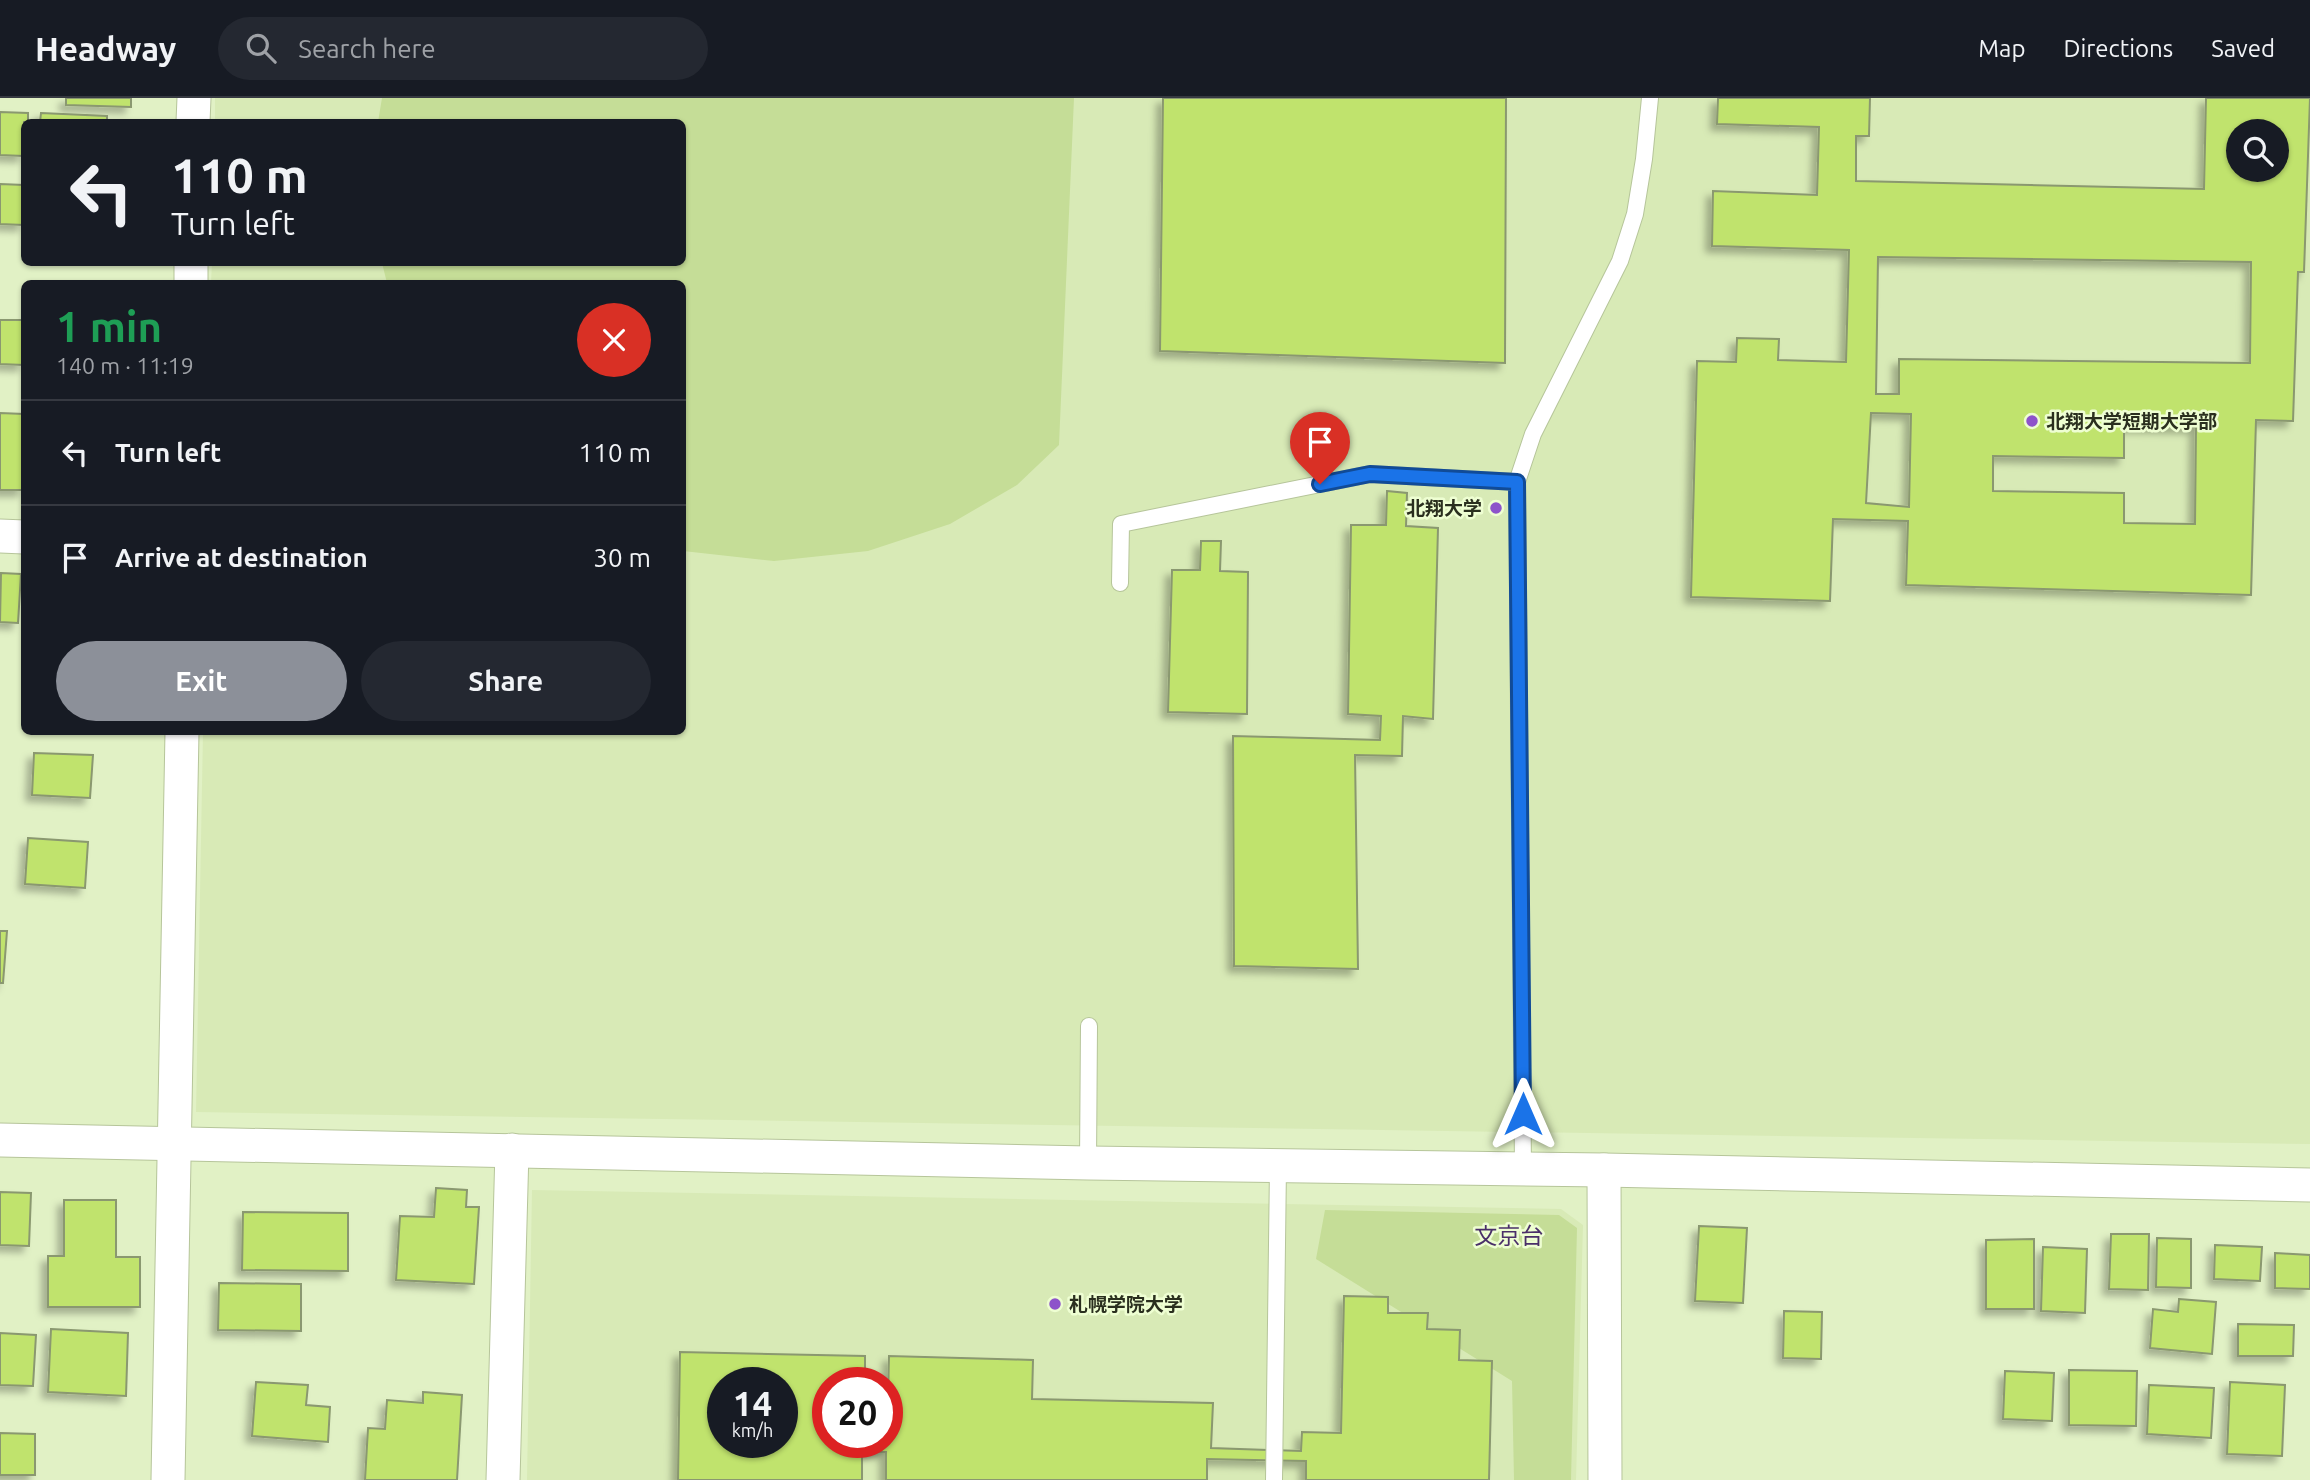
<!DOCTYPE html>
<html lang="en">
<head>
<meta charset="utf-8">
<style>
  :root { --surface:#171b24; --page:#242831; --text:#f1f3f6; --muted:#9ea1a6; --line:#363941; --accent:#8c9099 }
  body { margin:0; font-family:Ubuntu,"Noto Sans JP",sans-serif; background:var(--page); color:var(--text); height:100vh; display:flex; flex-direction:column; font-size:26px; white-space:nowrap }
  * { box-sizing:border-box; margin:0 }
  p { font-size:23px; color:var(--muted) }
  .icon { flex:none; width:38px; height:38px; fill:none; stroke:currentColor; stroke-width:2; stroke-linecap:round; stroke-linejoin:round }
  .map { position:relative; flex:1; overflow:hidden }
  .panel { position:absolute; left:21px; top:182px; width:665px; height:455px; display:flex; flex-direction:column; background:var(--surface); border-radius:10px; box-shadow:0 2px 5px #0004 }
  .panel>* { flex:none }
  .hud { position:absolute; left:21px; top:21px; width:665px; height:147px; border-radius:10px; box-shadow:0 2px 5px #0004; background:#171b24; color:var(--text); overflow:hidden }
  .controls { position:absolute; left:2226px; top:21px; display:grid; gap:14px }
  .controls a { display:grid; place-items:center; width:63px; height:63px; border-radius:50%; background:var(--surface); box-shadow:0 2px 5px #0004; font-size:35px }
  .speed { position:absolute; left:707px; top:1269px; display:flex; gap:14px; font-size:35px; font-weight:700; text-align:center }
  .speed>* { display:grid; place-content:center; width:91px; height:91px; border-radius:50%; background:var(--surface); box-shadow:0 2px 5px #0004; line-height:1 }
  .speed small { font-size:18px; font-weight:400 }
  .speed .limit { border:10px solid #d22; background:#fff; color:#111 }
  .pin { position:absolute; display:grid; place-items:center; width:60px; height:60px; color:#fff; margin:-72px -30px; border-radius:50% 50% 50% 0; rotate:-45deg; box-shadow:0 0 7px #0007 }
  .pin .icon { rotate:45deg }
  .me { position:absolute; width:77px; margin:-38px; rotate:0deg; stroke-linejoin:round; filter:drop-shadow(0 0 5px #0008) }
  .turn { display:flex; align-items:center; gap:24px; height:147px; padding:0 35px; font-size:32px }
  .turn .icon { width:91px; height:91px; stroke-width:2.5 }
  .turn b { display:block; font-size:49px; line-height:60px }
  .round { display:grid; place-items:center; flex:none; width:74px; height:74px; border-radius:37px; background:var(--page) }
  .summary { display:flex; align-items:center; justify-content:space-between; height:119px; padding:0 35px }
  h1 { font-size:42px; font-weight:700; line-height:52px; color:#1e9e55 }
  .cta { display:flex; gap:14px; margin-top:auto; padding:14px 35px }
  .cta a { flex:1; height:80px; border-radius:42px; background:var(--accent); color:#fff; font-size:28px; font-weight:700; line-height:80px; text-align:center }
  .cta a+a { background:var(--page); color:var(--text) }
  ul { padding:0; list-style:none }
  li { display:flex; align-items:center; gap:21px; height:105px; padding:0 35px; border-top:2px solid var(--line) }
  li div { flex:1 }
  li b { display:block; font-size:26px }
  li em { font-style:normal }
  header { display:flex; align-items:center; gap:42px; box-sizing:border-box; height:98px; padding:0 35px; background:var(--surface); border-bottom:2px solid var(--line) }
  header strong { font-size:33px }
  nav { display:flex; gap:38px; margin-inline-start:auto; font-size:24px }
  .search { width:490px; height:63px; background:var(--page); display:flex; align-items:center; gap:18px; box-sizing:border-box; padding:0 24px; border-radius:38px; color:var(--muted); font-size:26px }
  .map>svg:first-child { display:block }
</style>
</head>
<body>
<header>
<strong>Headway</strong>
<div class="search"><svg class="icon" aria-label="search" viewBox="0 0 24 24"><circle cx="10" cy="10" r="6"/><path d="M15 15l6 6"/></svg>Search here</div>
<nav><a>Map</a><a>Directions</a><a>Saved</a></nav>
</header>
<div class="map">
<svg width="2310" height="1382" viewBox="0 0 2310 1382">
  <defs>
    <filter id="shadow"><feDropShadow dx="-6" dy="6" stdDeviation="3.5" flood-color="#0004"/></filter>
  </defs>
  <rect width="100%" height="100%" fill="#e1f1c5"/>
  <!-- built -->
  <g fill="#d8eab6" fill-rule="evenodd">
    <path d="M215,0H2310V1046L196,1014L203,634H682V186L211,185L212,164H682V24H215ZM2238,33H2277V72H2238Z"/>
    <path d="M532,1092L1561,1111L1583,1127L1576,1382H527ZM723,1284H782V1344H723ZM828,1284H887V1344H828Z"/>
  </g>
  <!-- green -->
  <g fill="#c5dd97">
    <polygon points="382,0 1074,0 1059,347 1017,387 950,426 868,453 774,463 683,453 682,186 387,185 382,165 682,164 682,24 378,24"/>
    <polygon points="1325,1112 1559,1117 1577,1130 1571,1382 1514,1382 1512,1283 1316,1161"/>
  </g>
  <!-- building -->
  <g fill="#c0e36d" stroke="#8a986f" stroke-width="2" fill-rule="evenodd" filter="url(#shadow)">
    <polygon points="66,0 131,0 131,9 66,7"/>
    <polygon points="1163,0 1506,0 1505,265 1160,253"/>
    <path d="M1718,0H1870L1869,38H1856V83L2204,91L2206,0H2310L2304,174H2298L2293,323L2256,322L2251,497L1906,487L1908,423L1833,421L1830,503L1691,499L1697,263L1736,264L1737,240L1779,241L1778,262L1846,264L1849,152L1712,148L1713,93L1817,97L1819,29L1717,26ZM2238,33H2277V72H2238ZM1878,159L2251,164L2250,265L1899,261V296H1876ZM1871,315L1911,316L1909,409L1866,405ZM2124,328L2196,329L2195,426L2124,425V395L1993,393V358L2124,360Z"/>
    <polygon points="0,14 28,15 28,24 24,24 24,58 0,57"/>
    <polygon points="41,15 107,18 107,24 40,24"/>
    <polygon points="0,86 24,87 24,127 0,126"/>
    <polygon points="0,222 24,222 24,267 0,266"/>
    <polygon points="0,315 24,316 24,392 0,392"/>
    <polygon points="1387,393 1407,395 1406,428 1438,430 1433,621 1403,618 1402,658 1355,657 1358,871 1234,868 1233,638 1380,642 1381,618 1348,616 1351,427 1386,427"/>
    <polygon points="1201,443 1221,443 1220,473 1248,474 1247,616 1168,614 1172,472 1200,472"/>
    <polygon points="1,475 21,476 18,525 0,524"/>
    <polygon points="34,655 93,657 90,700 32,697"/>
    <polygon points="28,740 88,744 85,790 25,786"/>
    <polygon points="0,833 7,833 3,885 0,885"/>
    <polygon points="436,1090 467,1092 466,1109 479,1109 474,1186 396,1182 400,1118 434,1119"/>
    <polygon points="0,1094 31,1095 29,1148 0,1147"/>
    <polygon points="64,1102 116,1102 116,1159 140,1159 140,1209 48,1209 48,1158 64,1158"/>
    <polygon points="243,1114 348,1115 348,1173 242,1172"/>
    <polygon points="1699,1128 1747,1130 1743,1205 1695,1203"/>
    <polygon points="2111,1136 2149,1136 2148,1192 2109,1191"/>
    <polygon points="2157,1140 2191,1141 2191,1190 2156,1189"/>
    <polygon points="2034,1141 2034,1211 1986,1211 1986,1142"/>
    <polygon points="2215,1147 2262,1149 2260,1183 2214,1181"/>
    <polygon points="2043,1149 2087,1151 2085,1215 2041,1213"/>
    <polygon points="2275,1155 2310,1157 2310,1191 2275,1190"/>
    <polygon points="219,1185 301,1186 301,1233 218,1232"/>
    <path d="M1344,1198L1388,1199V1215H1428L1427,1231L1460,1232L1459,1262L1492,1263L1489,1382H1306V1363L1207,1361V1382H886V1354H862V1382H678L680,1254L865,1258V1284H828V1344H887L889,1258L1033,1262L1032,1301L1213,1305L1211,1350L1301,1353L1302,1334L1341,1335ZM723,1284H782V1344H723Z"/>
    <polygon points="2179,1201 2216,1204 2212,1256 2150,1250 2153,1211 2178,1214"/>
    <polygon points="1784,1213 1822,1214 1821,1261 1783,1260"/>
    <polygon points="2238,1226 2294,1227 2293,1258 2238,1258"/>
    <polygon points="51,1231 128,1235 126,1298 48,1294"/>
    <polygon points="0,1235 36,1237 33,1288 0,1287"/>
    <polygon points="2069,1272 2137,1273 2136,1328 2069,1327"/>
    <polygon points="2005,1273 2054,1275 2052,1323 2003,1321"/>
    <polygon points="256,1284 308,1287 306,1307 330,1309 328,1344 252,1338"/>
    <polygon points="2230,1284 2285,1287 2282,1358 2227,1356"/>
    <polygon points="2149,1287 2214,1290 2211,1340 2147,1336"/>
    <polygon points="423,1294 462,1297 457,1382 365,1382 368,1330 385,1331 387,1302 423,1305"/>
    <polygon points="0,1335 35,1336 35,1377 0,1377"/>
  </g>
  <g fill="none" stroke-linecap="round" stroke-linejoin="round">
    <!-- lane casing -->
    <g stroke="#b6c59a" stroke-width="18">
      <g id="lane">
        <polyline points="1120,485 1121,426 1370,376 1517,384"/>
        <polyline points="1088,1065 1089,928"/>
        <polyline points="1523,1071 1517,384 1533,336 1620,163 1635,116 1644,61 1650,0"/>
        <polyline points="1274,1382 1278,1068"/>
      </g>
    </g>
    <!-- street casing -->
    <g stroke="#b6c59a" stroke-width="35">
      <g id="street">
        <polyline points="193,24 194,0"/>
        <polyline points="191,186 191,164"/>
        <polyline points="0,438 24,439"/>
        <polyline points="0,1042 1088,1065 1604,1072 2310,1087"/>
        <polyline points="1604,1072 1605,1382"/>
        <polyline points="168,1382 182,634"/>
        <polyline points="503,1382 512,1052"/>
      </g>
    </g>
    <!-- lane -->
    <use href="#lane" stroke="#fff" stroke-width="16"/>
    <!-- street -->
    <use href="#street" stroke="#fff" stroke-width="33"/>
  </g>
  <g fill="none" stroke-linecap="round" stroke-linejoin="round">
    <!-- route casing -->
    <g stroke="#114b97" stroke-width="18">
      <polyline id="route" points="1320,386 1370,376 1517,384 1523,1016"/>
    </g>
    <!-- route -->
    <use href="#route" stroke="#1a73e8" stroke-width="12"/>
  </g>
  <!-- markers -->
  <g fill="#8d53ca" stroke="#eefed2" stroke-width="2.5">
    <circle cx="2032" cy="323" r="7"/>
    <circle cx="1496" cy="410" r="7"/>
    <circle cx="1055" cy="1206" r="7"/>
  </g>
  <g text-anchor="middle" stroke-width="5" stroke-linejoin="round" paint-order="stroke">
    <!-- poi labels -->
    <g font-size="19" font-weight="bold" fill="#2a2f1e" stroke="#eefed2" text-anchor="start">
      <text x="2046" y="330">北翔大学短期大学部</text>
      <text x="1482" y="417" text-anchor="end">北翔大学</text>
      <text x="1069" y="1213">札幌学院大学</text>
    </g>
    <!-- quarter labels -->
    <g font-size="23" fill="#4a2f69" stroke="#eefed2">
      <text x="1509" y="1146">文京台</text>
    </g>
  </g>
</svg>
<div class="controls">
<a><svg class="icon" aria-label="search" viewBox="0 0 24 24"><circle cx="10" cy="10" r="6"/><path d="M15 15l6 6"/></svg></a>
</div>
<div class="speed"><div>14<small>km/h</small></div><div class="limit">20</div></div>
<div class="pin" style="left:1320px;top:386px;background:#d93025"><svg class="icon" aria-label="arrive" viewBox="0 0 24 24"><path d="M6 21V4h12l-3 4 3 4H6"/></svg></div>
<svg class="me" style="left:1523px;top:1016px" viewBox="-20 -20 40 40"><path d="M0-17L14 15 0 8-14 15z" fill="#1a73e8" stroke="#fff" stroke-width="4"/></svg>
<div class="hud">
<div class="turn"><svg class="icon" aria-label="left" viewBox="0 0 24 24"><path d="M17 20v-9H6M10 6l-5 5 5 5"/></svg><div><b>110 m</b>Turn left</div></div>
</div>
<section class="panel">
<div class="summary"><div><h1>1 min</h1><p>140 m · 11:19</p></div><a class="round" style="background:#d93025;color:#fff"><svg class="icon" aria-label="close" viewBox="0 0 24 24"><path d="M6 6l12 12M18 6L6 18"/></svg></a></div>
<ul>
<li><svg class="icon" aria-label="left" viewBox="0 0 24 24"><path d="M17 20v-9H6M10 6l-5 5 5 5"/></svg><div><b>Turn left</b></div><em>110 m</em></li>
<li><svg class="icon" aria-label="arrive" viewBox="0 0 24 24"><path d="M6 21V4h12l-3 4 3 4H6"/></svg><div><b>Arrive at destination</b></div><em>30 m</em></li>
</ul>
<div class="cta"><a>Exit</a><a>Share</a></div>
</section>
</div>
</body>
</html>
